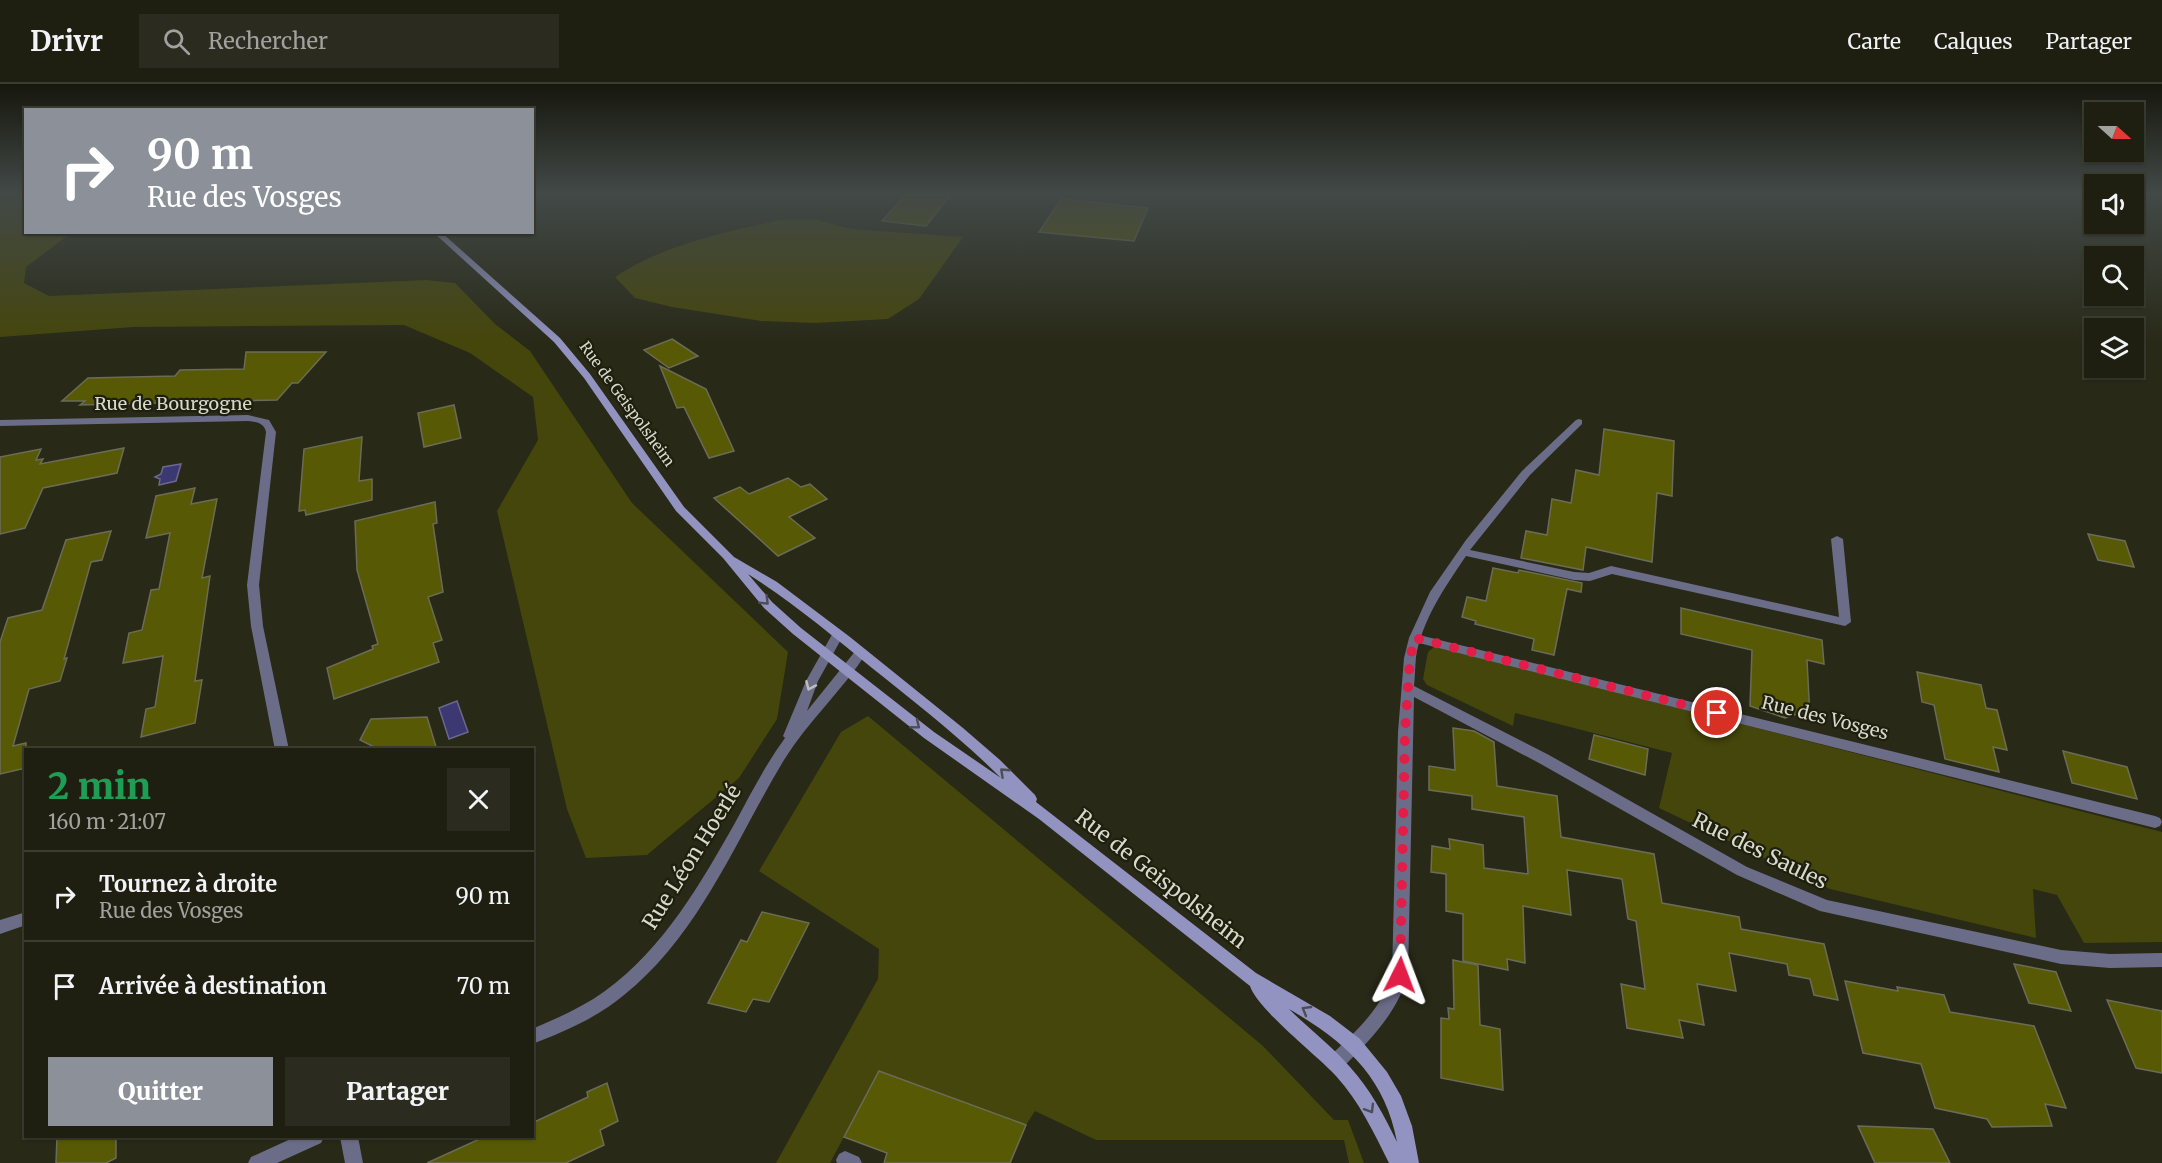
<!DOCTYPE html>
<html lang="fr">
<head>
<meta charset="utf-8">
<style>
  :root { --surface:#1e1f11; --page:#2b2c1f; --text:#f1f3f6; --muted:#a1a29f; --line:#3c3d31; --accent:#8c9099 }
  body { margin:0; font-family:Merriweather,serif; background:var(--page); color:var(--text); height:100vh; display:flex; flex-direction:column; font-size:22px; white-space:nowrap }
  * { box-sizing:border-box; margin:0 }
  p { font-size:20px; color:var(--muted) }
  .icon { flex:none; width:33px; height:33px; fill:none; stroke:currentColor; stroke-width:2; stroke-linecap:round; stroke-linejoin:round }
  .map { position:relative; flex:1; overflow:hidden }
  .panel { position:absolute; left:24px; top:664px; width:510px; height:390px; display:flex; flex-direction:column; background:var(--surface); border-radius:0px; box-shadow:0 2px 4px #0004,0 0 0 2px var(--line) }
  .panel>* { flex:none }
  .top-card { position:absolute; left:24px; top:24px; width:510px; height:126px; border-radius:0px; box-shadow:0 2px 4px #0004,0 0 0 2px var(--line); background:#8c9099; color:#fff; overflow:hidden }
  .needle { width:39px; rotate:111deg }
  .fabs { position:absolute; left:2084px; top:18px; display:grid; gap:12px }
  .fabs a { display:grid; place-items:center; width:60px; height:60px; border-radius:0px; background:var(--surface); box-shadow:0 2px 4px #0004,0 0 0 2px var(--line); font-size:30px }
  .pin { position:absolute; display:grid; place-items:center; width:51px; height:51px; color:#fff; margin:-26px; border:3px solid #fff; border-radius:50%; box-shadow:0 2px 6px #0007 }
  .me { position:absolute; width:66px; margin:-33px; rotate:3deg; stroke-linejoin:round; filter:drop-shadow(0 0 4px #0008) }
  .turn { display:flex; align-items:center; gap:21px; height:126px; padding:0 24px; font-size:27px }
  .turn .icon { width:78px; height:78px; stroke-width:2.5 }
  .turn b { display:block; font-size:42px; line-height:51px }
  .round { display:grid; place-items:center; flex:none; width:63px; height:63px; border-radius:0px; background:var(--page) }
  .head { display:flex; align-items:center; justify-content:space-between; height:102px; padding:0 24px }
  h1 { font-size:36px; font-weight:800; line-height:45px; color:#1e9e55 }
  .cta { display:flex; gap:12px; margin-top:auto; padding:12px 24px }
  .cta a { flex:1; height:69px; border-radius:0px; background:var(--accent); color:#fff; font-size:24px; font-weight:800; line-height:69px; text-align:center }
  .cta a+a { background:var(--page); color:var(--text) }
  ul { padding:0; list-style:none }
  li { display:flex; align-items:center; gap:18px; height:90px; padding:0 24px; border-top:2px solid var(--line) }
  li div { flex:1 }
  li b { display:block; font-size:22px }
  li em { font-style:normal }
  header { display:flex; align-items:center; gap:36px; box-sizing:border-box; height:84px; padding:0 30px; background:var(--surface); border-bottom:2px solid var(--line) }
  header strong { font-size:28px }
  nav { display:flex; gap:33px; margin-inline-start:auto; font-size:21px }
  .search { width:420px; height:54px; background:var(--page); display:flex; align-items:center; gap:15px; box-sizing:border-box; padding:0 21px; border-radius:0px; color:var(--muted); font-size:22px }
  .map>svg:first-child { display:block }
</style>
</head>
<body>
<header>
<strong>Drivr</strong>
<div class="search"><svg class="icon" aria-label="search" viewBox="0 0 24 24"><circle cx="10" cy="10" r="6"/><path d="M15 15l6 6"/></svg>Rechercher</div>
<nav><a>Carte</a><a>Calques</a><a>Partager</a></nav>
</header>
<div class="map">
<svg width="2162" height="1079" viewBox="0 0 2162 1079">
  <rect width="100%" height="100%" fill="#282917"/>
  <!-- green -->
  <g fill="#45460b">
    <polygon points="12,109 25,109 26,148 71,149 26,183 24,199 49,212 426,196 455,199 495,240 530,267 632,419 788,568 777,635 739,694 647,771 586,774 567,725 497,427 538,356 533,313 470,269 404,241 133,243 0,253 0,115"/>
    <path d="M780,136H816L852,145L963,153L919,215L888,235L815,239L761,237L672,223L635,214L615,193C663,161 724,148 780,136Z"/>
    <polygon points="1433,564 1441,564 1492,576 2162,748 2162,858 2084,859 2057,811 2033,805 2036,854 1830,805 1659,724 1672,669 1515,629 1513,642 1427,601 1423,595 1428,568"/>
    <polygon points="868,632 1263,962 1334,1036 1348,1036 1364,1079 1349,1079 1344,1056 1096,1056 1035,1027 1026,1041 879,987 830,1079 776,1079 878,895 879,865 759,787 841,648"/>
  </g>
  <!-- water -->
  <g fill="#3b3872" stroke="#6a688d" stroke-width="1.5">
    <polygon points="181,380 176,397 159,401 160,395 155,393 161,390 163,383"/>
    <polygon points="457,617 468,648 449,655 439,624"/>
  </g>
  <!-- building -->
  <g fill="#585904" stroke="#6b6c58" stroke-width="1.5">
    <polygon points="907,109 952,109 926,142 882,137"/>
    <polygon points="1061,115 1148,124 1134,157 1039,148"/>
    <polygon points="672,255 698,272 669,284 644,266"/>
    <polygon points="246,268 326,268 298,299 292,299 277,316 80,321 85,317 62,317 88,294 175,292 180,286 244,285"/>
    <polygon points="660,282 706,305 734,367 709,374 684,323 677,324"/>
    <polygon points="454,321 461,354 424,363 418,329"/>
    <polygon points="1604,345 1674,357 1672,412 1657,409 1652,478 1586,463 1583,486 1521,474 1526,447 1547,451 1552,415 1571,419 1576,386 1599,391"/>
    <polygon points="362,353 359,397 372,395 372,416 306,431 305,426 299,427 304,365"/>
    <polygon points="124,364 117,389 43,404 25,444 0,450 0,373 41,365 36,376 43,375 40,380"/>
    <polygon points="788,394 801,403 810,400 827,415 789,433 815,454 778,472 714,414 740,403 749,410"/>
    <polygon points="195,404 191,420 217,415 202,494 210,492 195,597 202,596 195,639 141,653 146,625 155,623 163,572 123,579 129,549 142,546 151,506 159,505 170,449 146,454 156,412"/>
    <polygon points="435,418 437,439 433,440 443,508 428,513 442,556 433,559 439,578 334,615 327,584 373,565 372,562 378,560 357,486 355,437"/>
    <polygon points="111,447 102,476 91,478 64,575 67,574 60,597 29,605 13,662 26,659 26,684 0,690 0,558 8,534 42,526 66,456"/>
    <polygon points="2088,450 2125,457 2134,483 2098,476"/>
    <polygon points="1493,484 1518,489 1519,486 1582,499 1581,508 1567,505 1554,571 1532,566 1534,555 1475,540 1476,537 1462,533 1467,513 1486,517"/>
    <polygon points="1681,524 1822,556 1824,580 1807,576 1810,634 1797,630 1785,634 1750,622 1752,566 1681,550"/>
    <polygon points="1917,588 1981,601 1986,624 1997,626 2007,666 1993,663 1999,688 1945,675 1934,621 1922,618"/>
    <polygon points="427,633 437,666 380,666 360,656 371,635"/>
    <polygon points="1453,644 1474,647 1494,658 1497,702 1557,712 1561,753 1654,770 1662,819 1739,833 1741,845 1824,860 1838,916 1814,911 1810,895 1789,891 1787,880 1729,869 1736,907 1697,900 1704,941 1679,936 1683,954 1627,944 1621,900 1645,905 1636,837 1628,835 1622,795 1567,786 1571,831 1523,822 1525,879 1507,875 1508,886 1463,877 1463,830 1446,827 1446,790 1431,788 1432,762 1450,765 1449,755 1483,761 1484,784 1528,790 1524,733 1472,725 1472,712 1429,706 1429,682 1455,686"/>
    <polygon points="1594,651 1648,665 1645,691 1589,675"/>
    <polygon points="2063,667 2127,683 2137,715 2072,699"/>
    <polygon points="762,828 809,839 769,918 753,915 746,928 708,919 741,856 747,858"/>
    <polygon points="1453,876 1478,881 1480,941 1500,945 1503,1006 1441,994 1441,934 1449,935 1448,924 1454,925"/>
    <polygon points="2014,880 2056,888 2071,927 2029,919"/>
    <polygon points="1845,897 1898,907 1897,903 1944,911 1950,928 2034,942 2066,1024 2045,1020 2052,1042 1992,1043 1987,1035 1935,1024 1921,980 1863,969"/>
    <polygon points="2107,916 2162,927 2162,989 2136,984"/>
    <polygon points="879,987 1026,1041 1010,1079 884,1079 887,1069 844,1053"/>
    <polygon points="607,999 618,1037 600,1046 604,1061 566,1079 427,1079 484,1053 532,1053 532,1039 588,1013 587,1008"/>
    <polygon points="1858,1042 1933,1045 1950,1079 1875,1079"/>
    <polygon points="57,1053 116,1053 116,1074 106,1079 56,1079"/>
  </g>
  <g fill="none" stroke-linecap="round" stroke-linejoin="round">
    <!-- lane -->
    <g fill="#6b6d88" fill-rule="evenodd">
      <polygon points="1415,550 2155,732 2160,734 2162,738 2160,742 2155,744 1411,557 1409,554 1411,551"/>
      <polygon points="845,1067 859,1073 862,1079 837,1079 836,1076 839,1070"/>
    </g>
    <!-- street -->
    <g fill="#6b6d88" fill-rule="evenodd">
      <path d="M248,331L269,336L276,348L259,501L263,542L289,666H275L251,542L247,501L266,348C264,339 257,338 248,337L0,342V336Z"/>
      <path d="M1579,335L1582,336V340L1530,391L1470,466L1574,488L1589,489L1611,482L1839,533L1831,455L1837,452L1843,455L1851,538L1845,542L1612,490L1590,497L1574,496L1466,472C1445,503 1422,536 1416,573C1415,583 1415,593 1414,602L1549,671L1747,783L1827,816L2061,866L2110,870L2162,869V883L2110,884L2061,880L1820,827L1737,791L1539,679L1414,613L1408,891C1396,931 1370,956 1341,985L1335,987L1329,985L1327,979L1329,973C1354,949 1381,926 1392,891L1398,648L1404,574L1409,554L1430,508L1466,456L1522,387L1576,336Z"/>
      <path d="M838,546L844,550L818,597L807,627L857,565H865L867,568C843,606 808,637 784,676C735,757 700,850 624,911C598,933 564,948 532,960V945C558,934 583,923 605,907C664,864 701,799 736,737C751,709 766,680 785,654L783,652L806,597L834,547Z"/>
      <polygon points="26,828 26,841 0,850 0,836"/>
      <polygon points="295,1053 324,1053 321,1059 277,1079 248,1079 251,1073"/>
      <polygon points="340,1053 358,1053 363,1079 345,1079"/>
    </g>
    <!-- secondary -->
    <path fill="#9293c0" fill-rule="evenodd" d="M433,148H441L560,254L590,290L684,423L734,473L777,498L850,553L963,644L1000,676L1035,711L1037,715L1036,718L1256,889L1330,932L1360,955L1387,988L1401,1012L1412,1042L1419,1079H1389C1374,1049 1359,1017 1336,992C1317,971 1258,926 1250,902L1039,735L924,654L793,550L764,524L723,474L676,427L584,294L554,258ZM748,490C792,518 832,551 872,584C916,619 961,654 1001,694L934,648L801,544L772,518ZM1289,925C1344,957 1385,992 1397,1058C1384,1031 1370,1005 1350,983C1332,962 1309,945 1289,925Z"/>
  </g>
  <!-- one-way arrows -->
  <defs><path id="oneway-chevron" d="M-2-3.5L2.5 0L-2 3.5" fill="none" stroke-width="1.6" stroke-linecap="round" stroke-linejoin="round" transform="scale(1.5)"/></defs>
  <g stroke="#4d4d55">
    <use href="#oneway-chevron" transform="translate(765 517) rotate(45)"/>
    <use href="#oneway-chevron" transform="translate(916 641) rotate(39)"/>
    <use href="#oneway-chevron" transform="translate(1004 688) rotate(-137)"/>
    <use href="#oneway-chevron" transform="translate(1306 926) rotate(-150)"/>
    <use href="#oneway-chevron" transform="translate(1370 1025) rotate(59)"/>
  </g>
  <use stroke="#bdbebc" href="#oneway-chevron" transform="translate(810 602) rotate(114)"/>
  <!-- sky -->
  <linearGradient id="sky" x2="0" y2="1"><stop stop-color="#16170d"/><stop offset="0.42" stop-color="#424947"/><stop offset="1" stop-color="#424947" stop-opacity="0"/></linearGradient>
  <rect width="2162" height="260" fill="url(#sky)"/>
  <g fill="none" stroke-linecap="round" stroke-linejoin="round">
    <!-- route -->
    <polyline stroke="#e11d48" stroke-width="10" stroke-dasharray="0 18" points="1400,891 1405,648 1410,574 1415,554 1717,629"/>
  </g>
  <g text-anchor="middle" stroke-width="4.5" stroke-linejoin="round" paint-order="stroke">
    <!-- far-street labels -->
    <g font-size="15" fill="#d8d9cd" stroke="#1f1f0e">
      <text transform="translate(627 320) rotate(54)" y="5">Rue de Geispolsheim</text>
    </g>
    <!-- street labels -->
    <g font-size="18" fill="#d8d9cd" stroke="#1f1f0e">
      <text x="173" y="326">Rue de Bourgogne</text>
      <text transform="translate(1825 634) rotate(14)" y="6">Rue des Vosges</text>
    </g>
    <!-- near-street labels -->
    <g font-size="21" fill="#d8d9cd" stroke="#1f1f0e">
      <text transform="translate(1760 767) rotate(26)" y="7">Rue des Saules</text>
      <text transform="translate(692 773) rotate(-58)" y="7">Rue Léon Hoerlé</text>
      <text transform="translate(1161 795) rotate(38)" y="7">Rue de Geispolsheim</text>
    </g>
  </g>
</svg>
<div class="fabs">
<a><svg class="needle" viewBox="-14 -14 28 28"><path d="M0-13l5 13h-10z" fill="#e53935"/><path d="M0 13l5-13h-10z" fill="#a1a29f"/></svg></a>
<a><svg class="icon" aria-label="sound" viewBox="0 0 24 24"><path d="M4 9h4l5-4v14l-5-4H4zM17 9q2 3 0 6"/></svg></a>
<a><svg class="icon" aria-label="search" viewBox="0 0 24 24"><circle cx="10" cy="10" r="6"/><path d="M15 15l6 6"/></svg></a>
<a><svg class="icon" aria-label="layers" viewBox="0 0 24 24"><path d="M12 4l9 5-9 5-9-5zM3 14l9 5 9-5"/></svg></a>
</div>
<div class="pin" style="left:1717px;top:629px;background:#d93025"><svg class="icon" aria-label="arrive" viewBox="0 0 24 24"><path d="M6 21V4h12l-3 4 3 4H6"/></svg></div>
<svg class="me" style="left:1400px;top:891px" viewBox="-20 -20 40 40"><path d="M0-17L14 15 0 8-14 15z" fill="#e11d48" stroke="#fff" stroke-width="4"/></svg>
<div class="top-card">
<div class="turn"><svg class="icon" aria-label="right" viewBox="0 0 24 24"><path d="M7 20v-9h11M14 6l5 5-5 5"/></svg><div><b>90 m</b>Rue des Vosges</div></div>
</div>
<section class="panel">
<div class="head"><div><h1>2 min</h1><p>160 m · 21:07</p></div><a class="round"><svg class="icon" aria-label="close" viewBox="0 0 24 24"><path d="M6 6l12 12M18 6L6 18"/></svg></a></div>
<ul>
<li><svg class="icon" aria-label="right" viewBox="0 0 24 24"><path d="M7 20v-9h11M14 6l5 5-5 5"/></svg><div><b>Tournez à droite</b><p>Rue des Vosges</p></div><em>90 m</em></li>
<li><svg class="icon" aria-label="arrive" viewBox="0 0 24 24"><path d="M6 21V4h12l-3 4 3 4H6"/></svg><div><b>Arrivée à destination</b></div><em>70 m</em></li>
</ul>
<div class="cta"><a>Quitter</a><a>Partager</a></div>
</section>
</div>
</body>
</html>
